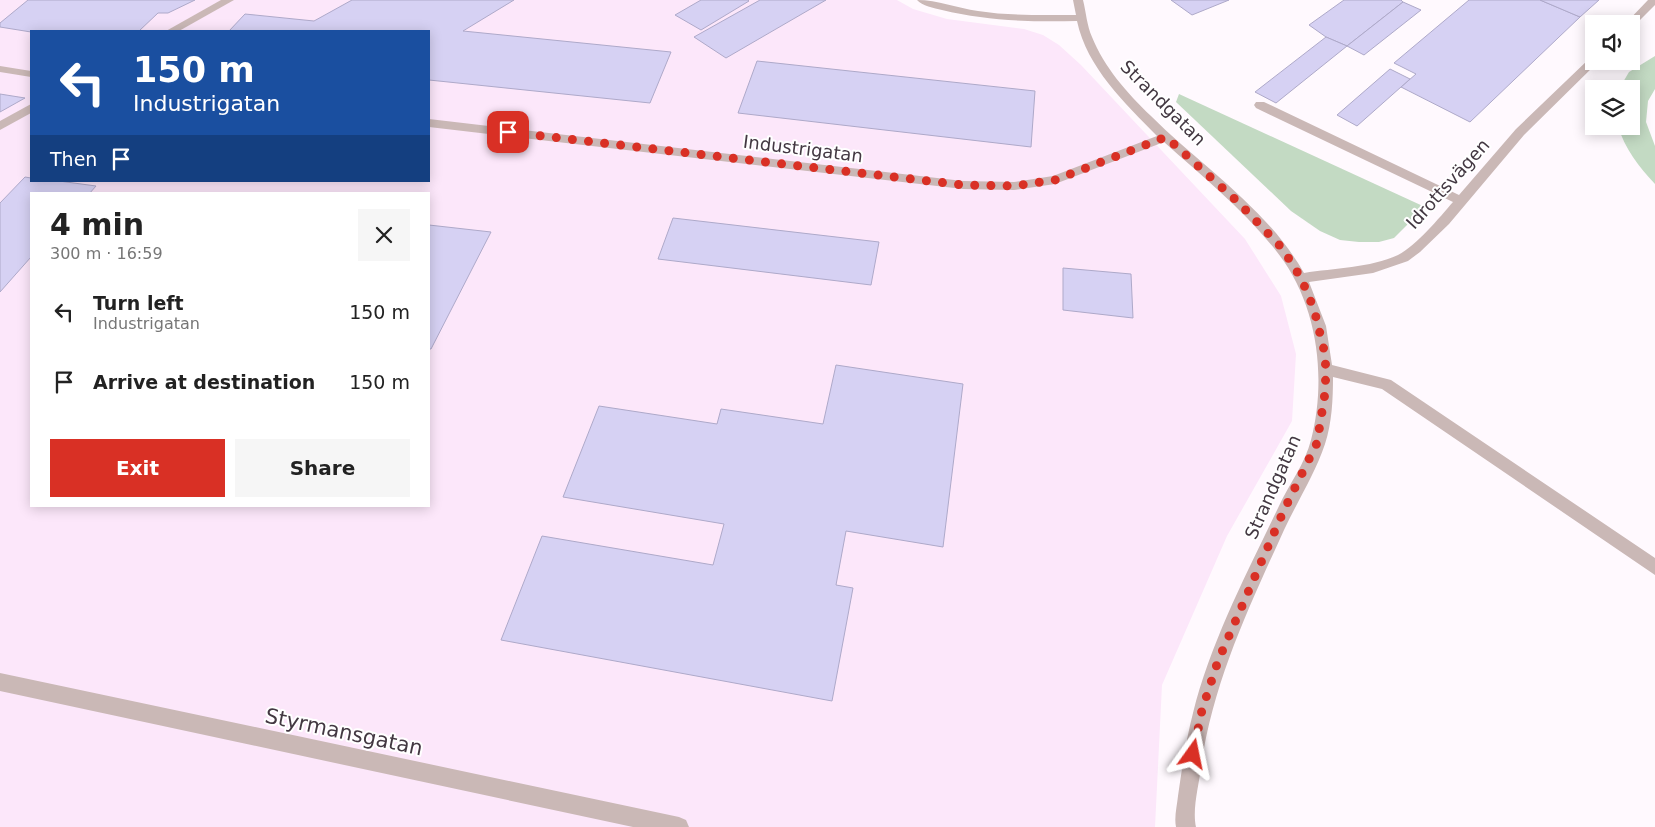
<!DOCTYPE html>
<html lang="en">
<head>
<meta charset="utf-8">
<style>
  :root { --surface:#fff; --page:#f6f6f6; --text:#222; --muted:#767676; --accent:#d93025 }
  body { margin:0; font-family:"DejaVu Sans",sans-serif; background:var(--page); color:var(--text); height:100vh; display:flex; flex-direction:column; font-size:19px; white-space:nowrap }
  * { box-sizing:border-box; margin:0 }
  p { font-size:16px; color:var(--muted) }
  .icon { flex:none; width:28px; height:28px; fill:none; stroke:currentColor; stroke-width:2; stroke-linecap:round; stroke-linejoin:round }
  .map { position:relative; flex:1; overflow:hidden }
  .drawer { position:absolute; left:30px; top:192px; width:400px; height:315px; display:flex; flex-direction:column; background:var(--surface); border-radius:0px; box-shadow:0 2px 12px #0003 }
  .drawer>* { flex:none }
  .top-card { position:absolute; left:30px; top:30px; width:400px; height:152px; border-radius:0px; box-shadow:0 2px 12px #0003; background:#1a4fa0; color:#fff; overflow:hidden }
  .tools { position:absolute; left:1585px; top:15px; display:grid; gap:10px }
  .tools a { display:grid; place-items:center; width:55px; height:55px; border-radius:0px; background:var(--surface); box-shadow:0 2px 12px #0003; font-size:25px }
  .pin { position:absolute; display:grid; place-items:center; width:42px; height:42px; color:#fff; margin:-21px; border-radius:10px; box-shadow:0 2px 8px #0006 }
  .me { position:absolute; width:55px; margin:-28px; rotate:12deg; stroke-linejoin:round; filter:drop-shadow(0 0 4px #0008) }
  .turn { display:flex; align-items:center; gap:18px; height:105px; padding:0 20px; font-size:22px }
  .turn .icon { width:65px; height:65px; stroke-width:2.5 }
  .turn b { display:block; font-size:35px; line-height:42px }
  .then { display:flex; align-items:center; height:48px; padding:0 20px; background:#0003; gap:10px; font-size:19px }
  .round { display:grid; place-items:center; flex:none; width:52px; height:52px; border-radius:0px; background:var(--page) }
  .head { display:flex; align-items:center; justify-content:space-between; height:85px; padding:0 20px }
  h1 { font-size:30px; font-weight:700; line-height:38px }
  .action { display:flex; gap:10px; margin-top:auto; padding:10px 20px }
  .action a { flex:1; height:58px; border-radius:0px; background:var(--accent); color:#fff; font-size:20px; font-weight:700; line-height:58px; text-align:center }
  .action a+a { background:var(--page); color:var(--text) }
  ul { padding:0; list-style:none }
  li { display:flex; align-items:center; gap:15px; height:70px; padding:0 20px }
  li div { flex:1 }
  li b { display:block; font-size:19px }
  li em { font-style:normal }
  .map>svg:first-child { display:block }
</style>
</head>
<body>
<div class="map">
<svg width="1655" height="827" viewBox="0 0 1655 827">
  <rect width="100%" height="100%" fill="#fff9fe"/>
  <!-- built -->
  <path fill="#fce7fa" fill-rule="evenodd" d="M0,0H897L913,9L947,19L1024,29L1043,35L1059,45L1081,65L1245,239L1281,296L1296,354L1292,421L1227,536L1162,685L1155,827H0ZM31,31H429V181H31ZM31,194H429V506H31Z"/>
  <!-- green -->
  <g fill="#c3dac3">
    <path d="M1655,56V89L1648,101L1646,122L1655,146V184C1639,167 1625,149 1618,126H1631V89H1619L1629,72Z"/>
    <polygon points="1179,94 1425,207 1394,238 1379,242 1359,242 1340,240 1320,231 1291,211 1176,102"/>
  </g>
  <!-- building -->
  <g fill="#d6d1f3" stroke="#aea9c9">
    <polygon points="28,0 195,0 168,13 158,13 139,31 31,32 0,27 0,23"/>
    <polygon points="352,0 514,0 463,31 671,52 650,103 429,80 429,31 229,31 245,14 314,21"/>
    <polygon points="701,0 748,0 749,1 701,30 675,15"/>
    <polygon points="760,0 826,0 726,58 694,37"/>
    <polygon points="1171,0 1229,0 1192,15"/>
    <polygon points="1344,0 1401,0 1403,2 1347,46 1326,37 1309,25"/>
    <polygon points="1469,0 1540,0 1580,17 1470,122 1401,87 1416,74 1394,63"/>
    <polygon points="1540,0 1599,0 1580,17"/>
    <polygon points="1403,2 1421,10 1364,55 1347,46"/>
    <polygon points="1326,37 1347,46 1276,103 1255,92"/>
    <polygon points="757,61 1035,91 1031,147 738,113"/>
    <polygon points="1390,69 1410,79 1357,126 1337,115"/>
    <polygon points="0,94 25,98 0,112"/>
    <polygon points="25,177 31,178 31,181 59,181 96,186 89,194 31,194 31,257 0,292 0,203"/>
    <polygon points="673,218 879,242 871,285 658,259"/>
    <polygon points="429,225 491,232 431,349 429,349"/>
    <polygon points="1063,268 1131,274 1133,318 1063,310"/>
    <polygon points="836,365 963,384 943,547 846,531 836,585 853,588 832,701 501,640 542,536 713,565 724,524 563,497 599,406 717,424 721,409 823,424"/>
  </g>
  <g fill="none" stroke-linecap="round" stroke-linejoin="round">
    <!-- minor -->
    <g fill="#cab8b6" fill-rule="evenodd">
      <polygon points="221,0 234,0 179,31 166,31"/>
      <path d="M917,0C938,0 957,8 978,11C1010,16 1043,15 1076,15L1073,0H1083C1086,12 1087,26 1092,37C1104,67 1127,93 1151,116C1202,167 1267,208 1304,273C1334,268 1370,268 1398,255C1417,245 1439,218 1453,202L1256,108L1254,105L1256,102H1264L1459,195L1516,129L1590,58L1594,57V61L1598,62L1524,135L1449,224L1420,252L1408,261L1373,273L1309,282L1326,326L1332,365L1391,380L1655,558V575L1382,389L1333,377C1333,399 1332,423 1325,444C1315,474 1297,502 1284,530C1249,607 1213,682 1201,767C1199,785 1192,809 1196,827H1176C1174,817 1177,806 1178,796C1182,768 1186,740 1193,713C1211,641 1247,573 1279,506C1289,484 1305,464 1311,440C1327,378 1318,304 1277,252C1245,211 1203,177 1164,142L1055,184L1014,190L963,189L429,127V119L963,181L1014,182L1053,176L1157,136C1125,103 1087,68 1077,21C1031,22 987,21 942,10C934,8 922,6 917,0Z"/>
      <polygon points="1648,0 1655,0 1655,5 1634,26 1631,27 1631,24 1625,24"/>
      <polygon points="0,66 31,71 31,77 0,72"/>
      <polygon points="31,104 31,113 0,130 0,121"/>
      <polygon points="0,673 679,817 686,820 689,827 633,827 0,691"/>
    </g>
  </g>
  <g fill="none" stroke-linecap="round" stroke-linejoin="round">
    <!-- route -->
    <polyline stroke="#d93025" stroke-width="9" stroke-dasharray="0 16.2" points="508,132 963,185 1014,186 1055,180 1166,137 1238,202 1282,248 1301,278 1314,309 1324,350 1326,369 1325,393 1317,443 1284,510 1218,661 1202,710 1193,754"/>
  </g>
  <g text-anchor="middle" stroke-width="4" stroke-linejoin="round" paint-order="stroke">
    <!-- street labels -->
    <g font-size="18" fill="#433842" stroke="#fff">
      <text transform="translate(1163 103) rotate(45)" y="6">Strandgatan</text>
      <text transform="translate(803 149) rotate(7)" y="6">Industrigatan</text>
      <text transform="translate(1448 184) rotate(-48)" y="6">Idrottsvägen</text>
      <text transform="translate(1273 487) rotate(-66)" y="6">Strandgatan</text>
    </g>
    <!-- near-street labels -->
    <g font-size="21" fill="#433842" stroke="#fff">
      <text transform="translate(344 732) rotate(12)" y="7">Styrmansgatan</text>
    </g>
  </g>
</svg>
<div class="tools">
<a><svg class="icon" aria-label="sound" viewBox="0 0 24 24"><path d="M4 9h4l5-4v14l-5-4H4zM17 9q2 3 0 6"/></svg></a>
<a><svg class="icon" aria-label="layers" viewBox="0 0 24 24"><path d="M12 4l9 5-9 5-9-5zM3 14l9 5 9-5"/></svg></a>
</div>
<div class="pin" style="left:508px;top:132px;background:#d93025"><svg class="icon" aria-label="arrive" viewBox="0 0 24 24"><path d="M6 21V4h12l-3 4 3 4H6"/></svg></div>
<svg class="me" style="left:1193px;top:754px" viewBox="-20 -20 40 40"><path d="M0-17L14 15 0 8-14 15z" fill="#d93025" stroke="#fff" stroke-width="4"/></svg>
<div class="top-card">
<div class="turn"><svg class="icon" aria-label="left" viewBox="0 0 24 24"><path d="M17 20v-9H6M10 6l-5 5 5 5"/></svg><div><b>150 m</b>Industrigatan</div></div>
<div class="then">Then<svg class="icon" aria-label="arrive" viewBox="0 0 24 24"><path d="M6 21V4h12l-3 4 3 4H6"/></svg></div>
</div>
<section class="drawer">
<div class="head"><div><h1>4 min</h1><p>300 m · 16:59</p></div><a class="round"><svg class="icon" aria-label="close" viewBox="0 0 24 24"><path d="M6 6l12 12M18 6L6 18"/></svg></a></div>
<ul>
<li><svg class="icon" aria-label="left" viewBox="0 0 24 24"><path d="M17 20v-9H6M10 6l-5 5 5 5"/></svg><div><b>Turn left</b><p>Industrigatan</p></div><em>150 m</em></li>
<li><svg class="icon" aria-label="arrive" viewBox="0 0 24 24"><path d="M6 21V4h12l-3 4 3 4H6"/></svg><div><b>Arrive at destination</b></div><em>150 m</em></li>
</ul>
<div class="action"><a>Exit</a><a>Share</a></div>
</section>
</div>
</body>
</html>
